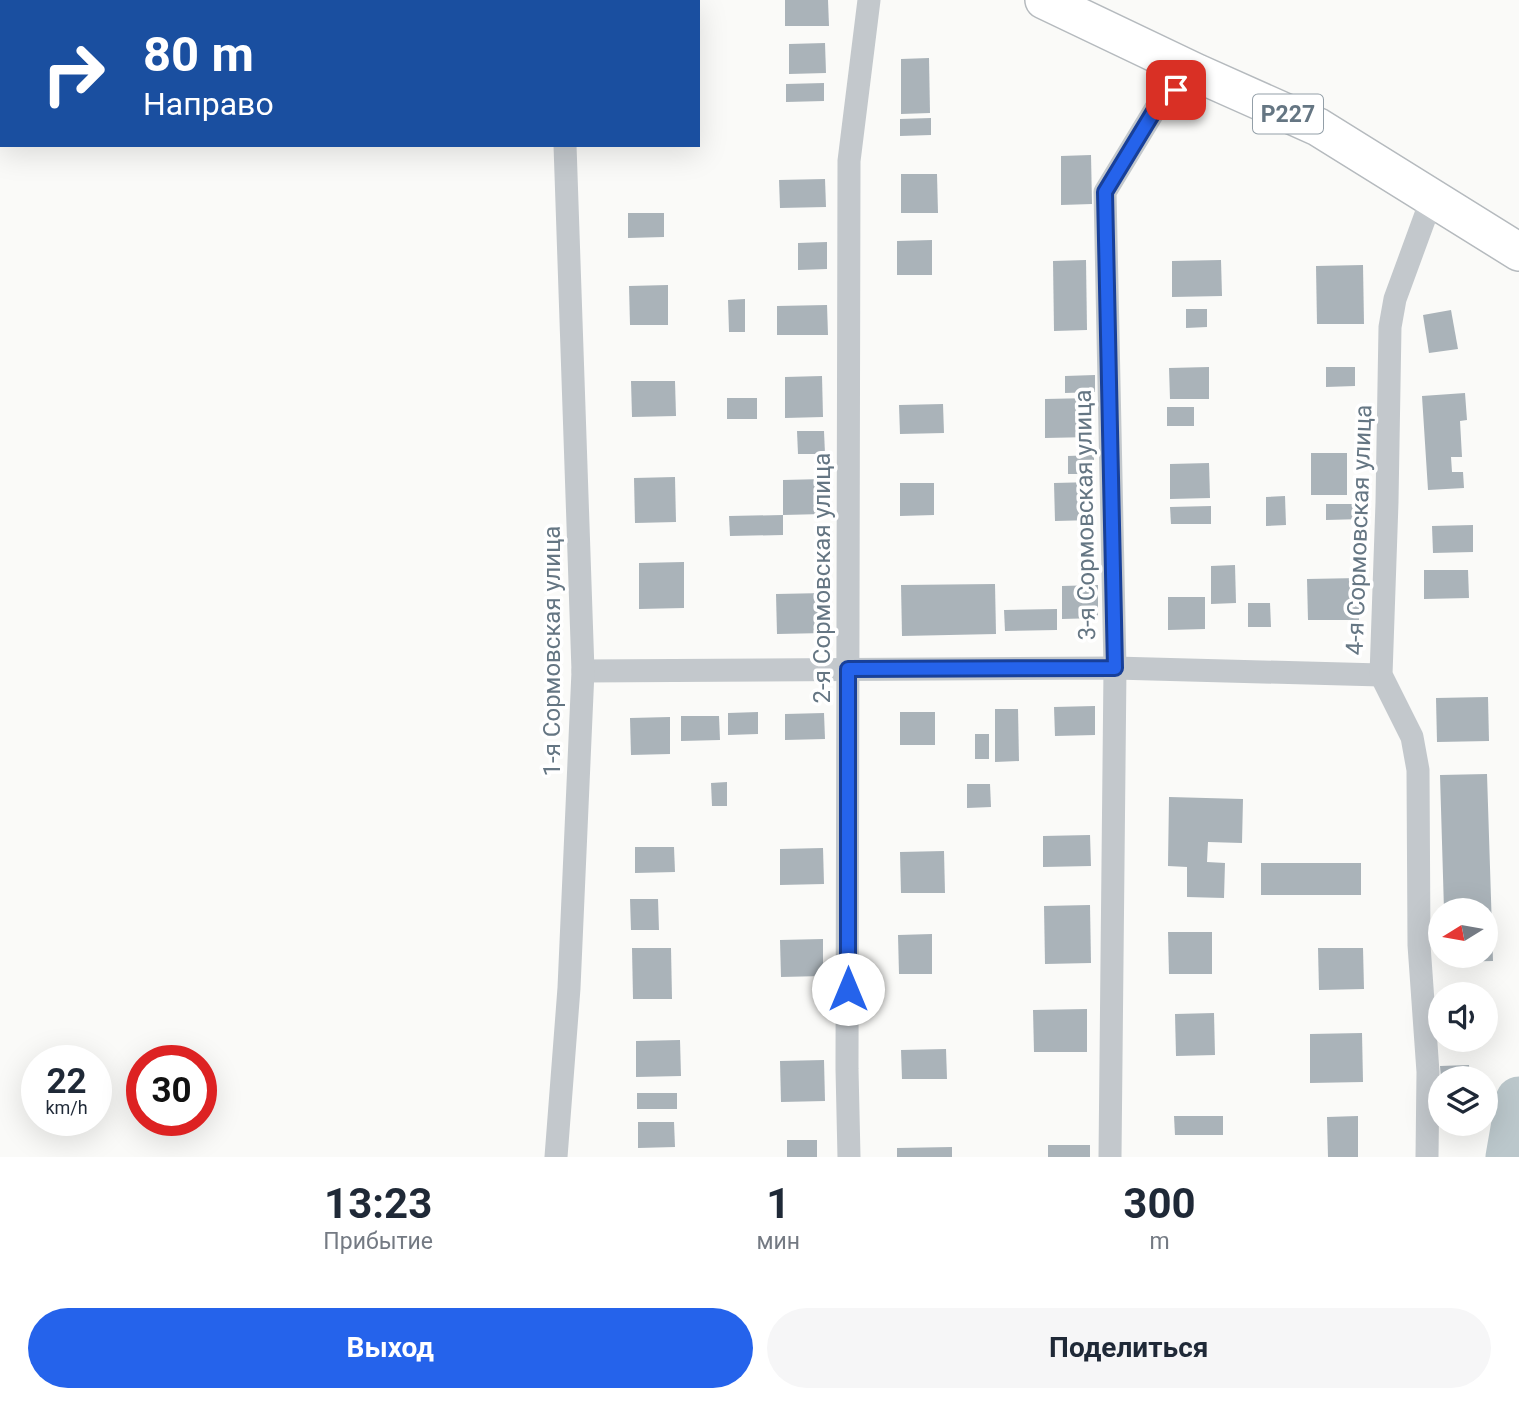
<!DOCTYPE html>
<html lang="ru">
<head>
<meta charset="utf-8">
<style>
  :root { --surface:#fff; --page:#f6f6f7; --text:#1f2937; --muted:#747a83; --accent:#2563eb }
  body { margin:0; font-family:Roboto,sans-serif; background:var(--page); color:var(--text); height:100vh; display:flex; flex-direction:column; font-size:26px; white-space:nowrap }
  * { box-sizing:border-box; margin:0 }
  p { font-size:23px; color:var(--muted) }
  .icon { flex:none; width:38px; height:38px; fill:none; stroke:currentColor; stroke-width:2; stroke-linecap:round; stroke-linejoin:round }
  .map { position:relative; height:1157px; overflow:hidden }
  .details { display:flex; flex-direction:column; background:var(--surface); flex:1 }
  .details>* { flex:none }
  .guide { position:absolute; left:0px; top:0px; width:700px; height:147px; box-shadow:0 7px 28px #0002; background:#1a4fa0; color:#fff; overflow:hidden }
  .needle { width:46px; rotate:259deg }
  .fabs { position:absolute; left:1428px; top:898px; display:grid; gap:14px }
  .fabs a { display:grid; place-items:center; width:70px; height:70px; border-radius:50%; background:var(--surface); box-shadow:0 7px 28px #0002; font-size:35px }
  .speed { position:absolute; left:21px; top:1045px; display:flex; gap:14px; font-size:35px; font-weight:700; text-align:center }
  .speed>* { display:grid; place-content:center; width:91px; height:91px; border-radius:50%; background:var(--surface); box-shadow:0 7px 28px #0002; line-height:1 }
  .speed small { font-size:18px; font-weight:400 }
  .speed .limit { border:10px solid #d22; background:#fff; color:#111 }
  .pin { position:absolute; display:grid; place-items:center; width:60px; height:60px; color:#fff; margin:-30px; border-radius:14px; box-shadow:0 4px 10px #0006 }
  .me { position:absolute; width:77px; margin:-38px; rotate:0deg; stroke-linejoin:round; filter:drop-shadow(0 0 5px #0008) }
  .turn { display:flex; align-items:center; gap:24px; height:147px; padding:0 28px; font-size:32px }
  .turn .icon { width:91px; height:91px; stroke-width:2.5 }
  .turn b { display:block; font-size:49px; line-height:60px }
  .eta { display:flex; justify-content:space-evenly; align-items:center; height:119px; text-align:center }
  .eta b { font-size:42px; font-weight:700; line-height:49px }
  .cta { display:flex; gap:14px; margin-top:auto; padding:14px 28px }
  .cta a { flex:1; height:80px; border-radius:42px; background:var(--accent); color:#fff; font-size:28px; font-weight:700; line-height:80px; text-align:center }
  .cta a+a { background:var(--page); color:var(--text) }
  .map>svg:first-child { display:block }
</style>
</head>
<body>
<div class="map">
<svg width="1519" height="1157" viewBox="0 0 1519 1157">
  <rect width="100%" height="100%" fill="#fafaf8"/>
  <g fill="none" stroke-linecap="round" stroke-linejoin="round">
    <!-- river -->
    <polyline stroke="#bbc7cb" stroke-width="47" points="1509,1157 1519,1100"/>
  </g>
  <!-- building -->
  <g fill="#aab3b9">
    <polygon points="785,0 828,0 829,26 785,26"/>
    <polygon points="825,43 826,73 789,74 789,44"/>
    <polygon points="929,58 930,113 901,114 901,59"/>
    <polygon points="824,83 824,101 786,102 786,84"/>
    <polygon points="931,118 931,135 900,136 900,119"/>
    <polygon points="1091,155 1092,204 1061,205 1061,156"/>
    <polygon points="901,174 937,174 938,213 901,213"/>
    <polygon points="825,179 826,207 780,208 779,180"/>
    <polygon points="628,213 664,213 664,237 628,238"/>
    <polygon points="932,240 932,275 897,275 897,241"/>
    <polygon points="827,242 827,269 798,270 798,243"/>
    <polygon points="1086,260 1087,330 1054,331 1053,261"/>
    <polygon points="1221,260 1222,296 1172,297 1172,261"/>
    <polygon points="1363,265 1364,324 1317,324 1316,266"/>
    <polygon points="668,285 668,325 630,325 629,286"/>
    <polygon points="745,299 745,332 729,332 728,300"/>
    <polygon points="827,305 828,335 777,335 777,306"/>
    <polygon points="1186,309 1207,309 1207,327 1186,328"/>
    <polygon points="1451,310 1458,349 1429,353 1423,315"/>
    <polygon points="1209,367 1209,399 1170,399 1169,368"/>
    <polygon points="1326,367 1355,367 1355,386 1326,387"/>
    <polygon points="1095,375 1095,392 1065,393 1065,376"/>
    <polygon points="822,376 823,417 785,418 785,377"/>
    <polygon points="631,381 675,381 676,416 632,417"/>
    <polygon points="1465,393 1467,420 1460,421 1462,457 1451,457 1452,472 1463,472 1464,488 1428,490 1422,396"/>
    <rect x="727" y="398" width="30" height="21"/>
    <polygon points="1091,398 1092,437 1045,438 1045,399"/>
    <polygon points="943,404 944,433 900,434 899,405"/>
    <rect x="1167" y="407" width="27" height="19"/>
    <polygon points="797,431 824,431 825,454 798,454"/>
    <rect x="1311" y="453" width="36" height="42"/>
    <polygon points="1094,455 1094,474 1068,474 1068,456"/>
    <polygon points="1209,463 1210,498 1170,499 1170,464"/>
    <polygon points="675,477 676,522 635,523 634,478"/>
    <polygon points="823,479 823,514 783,515 783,480"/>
    <polygon points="1093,482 1094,520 1055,521 1054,483"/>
    <polygon points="900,483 934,483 934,515 900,516"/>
    <polygon points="1285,496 1286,525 1266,526 1266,497"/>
    <polygon points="1326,504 1363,504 1363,519 1326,520"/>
    <polygon points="1211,506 1211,524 1171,524 1170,507"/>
    <polygon points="783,515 783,535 730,536 729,516"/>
    <polygon points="1473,525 1473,552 1433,553 1432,526"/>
    <polygon points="684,562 684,608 639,609 639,563"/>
    <polygon points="1235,565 1236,603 1211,604 1211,566"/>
    <polygon points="1424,570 1468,570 1469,598 1424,599"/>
    <polygon points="1359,578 1359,620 1308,620 1307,579"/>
    <polygon points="995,584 996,634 902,636 901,585"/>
    <polygon points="1098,585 1098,618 1062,619 1062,586"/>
    <polygon points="825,593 825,633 777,634 776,594"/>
    <polygon points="1168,597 1205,597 1205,629 1168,630"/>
    <polygon points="1248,603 1270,603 1271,627 1248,627"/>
    <polygon points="1057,609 1057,630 1005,631 1004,610"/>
    <polygon points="1488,697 1489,741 1437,742 1436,698"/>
    <polygon points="1095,706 1095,735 1055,736 1054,707"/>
    <polygon points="995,709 1018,709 1019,761 995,762"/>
    <polygon points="758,712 758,734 728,735 728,713"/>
    <rect x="900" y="712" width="35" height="33"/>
    <polygon points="824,713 825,739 785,740 785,714"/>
    <polygon points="681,716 719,716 720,740 681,741"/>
    <polygon points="670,717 670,754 631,755 630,718"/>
    <rect x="975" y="734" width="14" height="25"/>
    <polygon points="1487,774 1493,961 1446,962 1446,956 1486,956 1486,910 1444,910 1440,775"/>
    <polygon points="727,782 727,806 712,806 711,783"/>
    <polygon points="967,784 990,784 991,807 967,808"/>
    <polygon points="1169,797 1243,799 1242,843 1208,842 1207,862 1225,863 1224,898 1187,897 1187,867 1168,866"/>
    <polygon points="1090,835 1091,866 1043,867 1043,836"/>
    <polygon points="635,847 674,847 675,872 635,873"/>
    <polygon points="823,848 824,884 780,885 780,849"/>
    <polygon points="944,851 945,893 901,893 900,852"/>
    <rect x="1261" y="863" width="100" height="32"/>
    <polygon points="630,899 658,899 659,930 631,930"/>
    <polygon points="1090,905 1091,963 1045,964 1044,906"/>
    <polygon points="1168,932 1212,932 1212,974 1169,974"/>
    <polygon points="932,934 932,974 899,974 898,935"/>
    <polygon points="823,939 823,976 781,977 780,940"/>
    <polygon points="632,948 671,948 672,999 633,999"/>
    <polygon points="1318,948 1363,948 1364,989 1319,990"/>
    <polygon points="1087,1009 1087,1052 1034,1052 1033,1010"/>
    <polygon points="1214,1013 1215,1055 1176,1056 1175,1014"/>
    <polygon points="1362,1033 1363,1082 1310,1083 1310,1034"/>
    <polygon points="680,1040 681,1076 636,1077 636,1041"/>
    <polygon points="946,1049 947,1079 902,1079 901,1050"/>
    <polygon points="824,1060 825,1101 781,1102 780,1061"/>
    <polygon points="1469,1065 1470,1078 1441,1078 1440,1066"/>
    <rect x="637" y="1093" width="40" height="16"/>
    <polygon points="1174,1116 1223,1116 1223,1135 1175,1135"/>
    <polygon points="1358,1116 1358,1157 1328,1157 1327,1117"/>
    <polygon points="638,1122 674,1122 675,1147 638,1148"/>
    <rect x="787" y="1140" width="30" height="17"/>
    <rect x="1048" y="1145" width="42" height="12"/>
    <polygon points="952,1147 952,1157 897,1157 897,1148"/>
  </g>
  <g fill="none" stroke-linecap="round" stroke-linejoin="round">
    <!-- primary casing -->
    <g stroke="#b5babe" stroke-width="40">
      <polyline id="primary" points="1044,0 1197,73 1318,127 1519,252"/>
    </g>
    <!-- minor -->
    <g stroke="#c3c8cc" stroke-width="23">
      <polyline points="560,0 560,2"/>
      <polyline points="583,671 1115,668 1381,675"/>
      <polyline points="556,1157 569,988 583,671 565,145"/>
      <polyline points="849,1157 847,1069 849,161 869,0"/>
      <polyline points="1110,1157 1115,668 1105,192 1156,108 1197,73"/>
      <polyline points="1427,1157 1428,1072 1419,945 1418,770 1412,737 1381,675 1387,502 1390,327 1395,299 1432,198"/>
    </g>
    <!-- primary -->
    <use href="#primary" stroke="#fff" stroke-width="37"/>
  </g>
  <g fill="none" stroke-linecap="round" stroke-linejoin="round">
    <!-- route casing -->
    <g stroke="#184099" stroke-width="18">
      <polyline id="route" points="848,989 848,669 1115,668 1105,192 1156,108 1176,90"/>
    </g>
    <!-- route -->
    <use href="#route" stroke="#2563eb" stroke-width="12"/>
  </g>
  <g text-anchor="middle" stroke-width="7" stroke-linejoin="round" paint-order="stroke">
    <!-- shield labels -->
    <rect fill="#fff" stroke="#939fa8" stroke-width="2" x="1253" y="94.5" width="70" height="39" rx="5"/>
    <g font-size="23" font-weight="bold" fill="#657683">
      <text x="1288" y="122">Р227</text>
    </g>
    <!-- street labels -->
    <g font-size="24" fill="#657683" stroke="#fff">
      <text transform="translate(1085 515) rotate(-91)" y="8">3-я Сормовская улица</text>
      <text transform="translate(1359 530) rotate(-88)" y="8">4-я Сормовская улица</text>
      <text transform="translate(822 578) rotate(-90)" y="8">2-я Сормовская улица</text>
      <text transform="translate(552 651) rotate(-90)" y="8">1-я Сормовская улица</text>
    </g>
  </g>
</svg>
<div class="fabs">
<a><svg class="needle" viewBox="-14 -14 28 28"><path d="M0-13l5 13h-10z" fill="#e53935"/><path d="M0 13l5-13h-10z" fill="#747a83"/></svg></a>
<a><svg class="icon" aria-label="sound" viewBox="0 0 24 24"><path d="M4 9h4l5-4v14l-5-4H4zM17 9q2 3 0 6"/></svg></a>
<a><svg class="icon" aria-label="layers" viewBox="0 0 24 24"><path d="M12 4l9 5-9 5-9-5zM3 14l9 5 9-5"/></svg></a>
</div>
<div class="speed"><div>22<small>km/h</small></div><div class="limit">30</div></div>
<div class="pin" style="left:1176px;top:90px;background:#d93025"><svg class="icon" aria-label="arrive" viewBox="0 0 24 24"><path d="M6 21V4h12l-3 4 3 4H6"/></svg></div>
<svg class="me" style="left:848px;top:989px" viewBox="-20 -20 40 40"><circle r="19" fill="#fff"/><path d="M0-13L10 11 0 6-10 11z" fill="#2563eb"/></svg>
<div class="guide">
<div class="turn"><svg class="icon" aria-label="right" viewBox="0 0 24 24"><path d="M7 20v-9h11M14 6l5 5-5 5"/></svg><div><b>80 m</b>Направо</div></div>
</div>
</div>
<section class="details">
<div class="eta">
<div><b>13:23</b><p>Прибытие</p></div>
<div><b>1</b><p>мин</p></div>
<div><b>300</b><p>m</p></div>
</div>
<div class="cta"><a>Выход</a><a>Поделиться</a></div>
</section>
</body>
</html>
